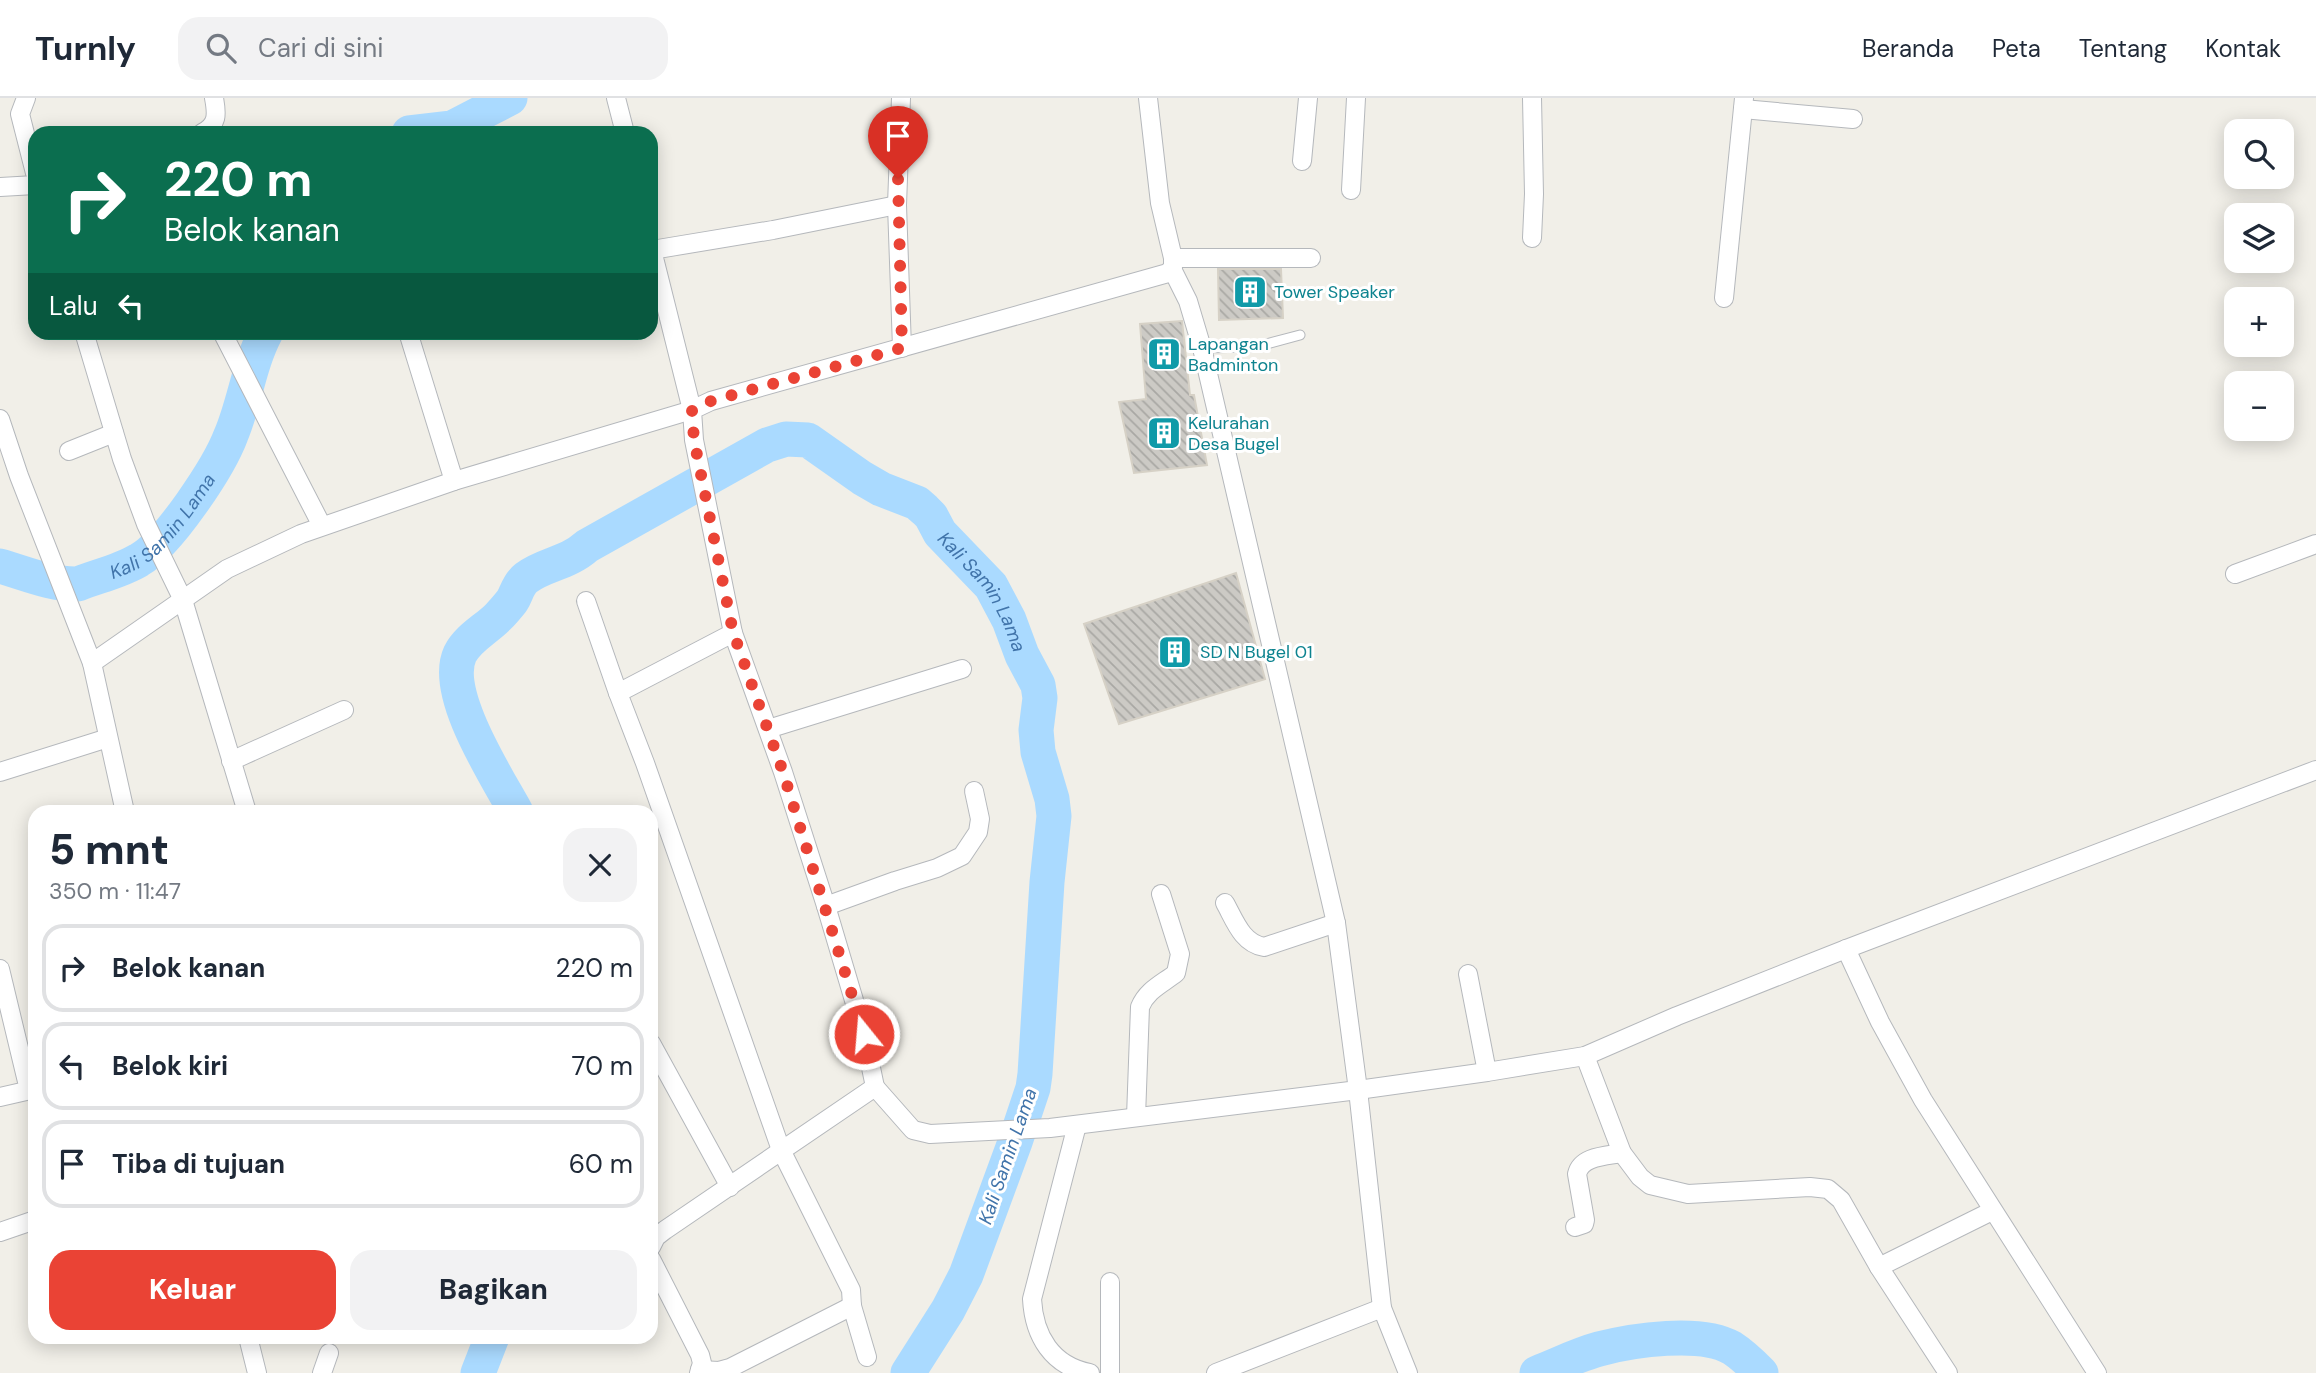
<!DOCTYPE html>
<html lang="id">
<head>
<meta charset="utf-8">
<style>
  :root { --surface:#fff; --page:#f2f2f3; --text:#1f2937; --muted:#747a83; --line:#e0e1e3; --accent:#ea4335 }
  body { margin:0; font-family:"DM Sans",sans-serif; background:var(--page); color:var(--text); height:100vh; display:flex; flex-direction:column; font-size:26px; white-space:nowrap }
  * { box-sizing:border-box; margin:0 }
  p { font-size:23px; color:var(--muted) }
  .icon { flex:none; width:38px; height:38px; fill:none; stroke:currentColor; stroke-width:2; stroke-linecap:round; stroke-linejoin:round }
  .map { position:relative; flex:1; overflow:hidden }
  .sheet { position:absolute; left:28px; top:707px; width:630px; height:539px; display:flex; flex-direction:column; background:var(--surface); border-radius:21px; box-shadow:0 4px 18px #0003 }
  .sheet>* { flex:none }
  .guide { position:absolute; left:28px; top:28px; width:630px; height:214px; border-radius:21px; box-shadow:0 4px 18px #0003; background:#0b6e4f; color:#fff; overflow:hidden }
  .controls { position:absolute; left:2224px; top:21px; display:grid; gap:14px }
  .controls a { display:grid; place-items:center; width:70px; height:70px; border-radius:14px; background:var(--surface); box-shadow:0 4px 18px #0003; font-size:35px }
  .pin { position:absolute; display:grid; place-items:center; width:60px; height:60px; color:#fff; margin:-72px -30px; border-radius:50% 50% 50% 0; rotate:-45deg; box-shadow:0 0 7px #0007 }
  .pin .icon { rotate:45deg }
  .me { position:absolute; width:77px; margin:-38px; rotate:343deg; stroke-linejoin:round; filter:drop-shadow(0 0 5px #0008) }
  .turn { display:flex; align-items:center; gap:24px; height:147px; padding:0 21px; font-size:32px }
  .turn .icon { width:91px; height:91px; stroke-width:2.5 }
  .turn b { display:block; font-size:49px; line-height:60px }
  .then { display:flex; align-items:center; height:66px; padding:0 21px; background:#0003; gap:14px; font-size:26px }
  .round { display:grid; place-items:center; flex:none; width:74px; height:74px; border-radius:21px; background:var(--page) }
  .headline { display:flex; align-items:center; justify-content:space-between; height:119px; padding:0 21px }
  h1 { font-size:42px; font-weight:800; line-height:52px }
  .action { display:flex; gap:14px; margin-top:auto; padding:14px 21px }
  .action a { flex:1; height:80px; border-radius:21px; background:var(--accent); color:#fff; font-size:28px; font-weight:800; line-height:80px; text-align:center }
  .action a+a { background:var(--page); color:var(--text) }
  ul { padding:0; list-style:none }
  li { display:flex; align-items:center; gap:21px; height:88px; margin:0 14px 10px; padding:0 7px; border:4px solid var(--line); border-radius:21px }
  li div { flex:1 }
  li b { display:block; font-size:26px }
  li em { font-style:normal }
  header { display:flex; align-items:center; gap:42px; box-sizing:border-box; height:98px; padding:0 35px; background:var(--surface); border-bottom:2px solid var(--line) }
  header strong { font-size:33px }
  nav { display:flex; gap:38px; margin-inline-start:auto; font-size:24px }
  .search { width:490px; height:63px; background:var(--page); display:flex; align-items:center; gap:18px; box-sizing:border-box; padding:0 24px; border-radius:21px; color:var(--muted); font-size:26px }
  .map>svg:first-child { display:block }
</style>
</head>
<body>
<header>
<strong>Turnly</strong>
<div class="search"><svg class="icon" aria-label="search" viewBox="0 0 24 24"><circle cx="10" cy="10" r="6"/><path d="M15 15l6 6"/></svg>Cari di sini</div>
<nav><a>Beranda</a><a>Peta</a><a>Tentang</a><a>Kontak</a></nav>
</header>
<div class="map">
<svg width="2316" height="1275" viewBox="0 0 2316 1275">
  <defs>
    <pattern id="building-back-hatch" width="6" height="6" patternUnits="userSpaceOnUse" patternTransform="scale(1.75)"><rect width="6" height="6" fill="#cccac5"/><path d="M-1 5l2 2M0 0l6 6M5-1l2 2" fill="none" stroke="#a9a8a4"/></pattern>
  </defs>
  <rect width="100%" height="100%" fill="#f1efe8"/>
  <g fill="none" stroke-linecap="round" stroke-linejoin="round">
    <!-- river -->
    <g stroke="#aadaff" stroke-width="35">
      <polyline points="409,35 452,30 510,0"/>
      <path id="s1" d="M0,468C25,475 52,487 78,486C98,478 121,473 139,462C168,446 219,369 231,337C245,304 249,266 266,234"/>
      <path id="s2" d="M516,714C497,679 442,595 460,556C468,540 485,532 498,519C503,514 508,508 512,503C517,495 518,486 526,480C544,466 567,466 587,448L767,347L786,341L808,342L862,380L881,391L917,405L925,412L931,418L940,435L991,488L1009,522L1022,557L1038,587L1040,600L1036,632L1038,654L1052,701L1054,718L1047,784L1035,976L1033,990L1015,1044L966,1177L948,1212L908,1275"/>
      <polyline points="478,1275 492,1239"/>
      <path d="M1537,1275C1558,1267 1577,1257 1599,1251C1633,1242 1701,1232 1732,1250C1743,1257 1752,1266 1761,1275"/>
    </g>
  </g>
  <!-- building -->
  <g fill="url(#building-back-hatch)" stroke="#d6d1c6" stroke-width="2">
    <polygon points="1218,171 1281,171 1283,220 1219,222"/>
    <polygon points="1182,223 1190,297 1194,297 1207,367 1134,375 1119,304 1146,301 1140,226"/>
    <polygon points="1236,475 1265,581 1119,626 1084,526"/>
  </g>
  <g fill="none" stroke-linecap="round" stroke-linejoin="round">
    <!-- service casing -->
    <g stroke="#b5b8bc" stroke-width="11">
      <polyline id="service" points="1202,250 1255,249 1300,237"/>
    </g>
    <!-- minor casing -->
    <g stroke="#b5b8bc" stroke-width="20">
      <g id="minor">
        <polyline points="26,0 20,16 35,75"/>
        <polyline points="616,0 625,35"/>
        <polyline points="901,0 897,107 902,250"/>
        <polyline points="1532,0 1534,96 1532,140"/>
        <polyline points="1743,11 1853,21"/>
        <path d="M202,35C218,27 217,16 214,0"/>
        <polyline points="1302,63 1308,0"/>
        <polyline points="0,89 35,87"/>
        <polyline points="1351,92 1356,0"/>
        <polyline points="1173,160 1311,160"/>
        <polyline points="1172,171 1188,203 1202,250 1336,825 1358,992 1382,1210 1408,1275"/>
        <polyline points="1724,200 1744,0"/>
        <polyline points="84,234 122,361 146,426 183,502 247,714"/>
        <polyline points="222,234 322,428"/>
        <polyline points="408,234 454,383"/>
        <polyline points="0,321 19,378 92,565 125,714"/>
        <polyline points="69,353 114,335"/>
        <polyline points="2235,476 2316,446"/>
        <polyline points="586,503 618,595"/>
        <polyline points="733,535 618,595 645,665 781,1052 851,1192 852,1208 867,1259"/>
        <polyline points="92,565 227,471 301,436 454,383 692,312 652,152 773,132 897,107"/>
        <polyline points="768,631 962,571"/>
        <polyline points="231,663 344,612"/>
        <polyline points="0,674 108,640"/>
        <path d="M1225,805C1235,823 1242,845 1264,849L1336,825"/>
        <polyline points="826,808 895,783 937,770 962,758 978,734 980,721 974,693"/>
        <polyline points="1846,851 1880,924 1923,1002 2097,1275"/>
        <polyline points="0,871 29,992"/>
        <polyline points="1468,876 1487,974"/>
        <polyline points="651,945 730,1089"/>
        <polyline points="1585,958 1622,1055 1640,1079 1650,1087 1688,1096 1810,1089 1828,1091 1841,1102 1879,1169 1992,1113"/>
        <polyline points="875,989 913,1032 930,1036 1050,1030 1358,992 1487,974 1585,958 1677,918 1846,851 2316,672"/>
        <polyline points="0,999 35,991"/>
        <path d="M1136,1019L1140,909C1147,892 1162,886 1176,875L1180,856L1161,796"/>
        <path d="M1077,1027L1032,1201C1034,1238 1052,1268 1090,1275"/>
        <path d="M1575,1129L1584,1126L1585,1122L1577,1076C1581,1058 1606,1058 1622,1055"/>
        <polyline points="0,1134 35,1122"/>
        <polyline points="651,1149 656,1139 665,1132 875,989 864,936 826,808 783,674 733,535 694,342 692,312 711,303 1168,175 1173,169 1173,160 1160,105 1148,0"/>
        <polyline points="651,1161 700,1257 702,1265 699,1275"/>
        <polyline points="1879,1169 1948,1275"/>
        <polyline points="248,1239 257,1275"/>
        <polyline points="700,1272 719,1273 730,1270 852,1208"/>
        <polyline points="322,1275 329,1255"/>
        <polyline points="1110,1275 1110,1184"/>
        <polyline points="1216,1275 1382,1210"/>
      </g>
    </g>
    <!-- service -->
    <use href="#service" stroke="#fff" stroke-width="9"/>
    <!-- minor -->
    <use href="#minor" stroke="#fff" stroke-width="18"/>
  </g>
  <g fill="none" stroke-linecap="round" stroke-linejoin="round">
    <!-- route -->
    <polyline stroke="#ea4335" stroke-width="12" stroke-dasharray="0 21.6" points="864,936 783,674 733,534 694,342 692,312 711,303 902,250 898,80"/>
  </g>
  <!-- icons -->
  <defs>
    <g id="building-square" transform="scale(1.75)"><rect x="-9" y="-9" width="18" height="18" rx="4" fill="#0f9aa8" stroke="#fff"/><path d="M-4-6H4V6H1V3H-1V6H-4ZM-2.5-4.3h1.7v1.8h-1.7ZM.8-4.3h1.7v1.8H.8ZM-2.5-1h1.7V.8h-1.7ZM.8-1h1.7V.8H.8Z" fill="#fff"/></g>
  </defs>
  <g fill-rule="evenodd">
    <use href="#building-square" x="1250" y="194"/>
    <use href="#building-square" x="1164" y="256"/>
    <use href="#building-square" x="1164" y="335"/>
    <use href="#building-square" x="1175" y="554"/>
  </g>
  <g text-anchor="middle" stroke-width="6" stroke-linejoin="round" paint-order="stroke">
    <!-- culture labels -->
    <g font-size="18" fill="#0d838f" stroke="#fff" text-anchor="start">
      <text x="1274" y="200">Tower Speaker</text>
      <text x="1188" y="252">Lapangan<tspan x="1188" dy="21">Badminton</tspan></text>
      <text x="1188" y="331">Kelurahan<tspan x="1188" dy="21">Desa Bugel</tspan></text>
      <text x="1200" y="560">SD N Bugel 01</text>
    </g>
    <!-- water labels -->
    <g font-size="19" font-style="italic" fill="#4174aa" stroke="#fff">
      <text dy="7" stroke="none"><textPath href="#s1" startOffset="186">Kali Samin Lama</textPath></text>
      <text dy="7" stroke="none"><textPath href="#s2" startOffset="830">Kali Samin Lama</textPath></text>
      <text transform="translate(1007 1058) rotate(-71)" y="7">Kali Samin Lama</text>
    </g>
  </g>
</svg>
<div class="controls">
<a><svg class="icon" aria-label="search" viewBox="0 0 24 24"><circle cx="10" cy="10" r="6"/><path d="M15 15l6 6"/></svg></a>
<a><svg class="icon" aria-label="layers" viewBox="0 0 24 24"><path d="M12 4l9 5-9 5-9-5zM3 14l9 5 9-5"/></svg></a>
<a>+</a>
<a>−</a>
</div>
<div class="pin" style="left:898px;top:80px;background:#d93025"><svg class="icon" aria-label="arrive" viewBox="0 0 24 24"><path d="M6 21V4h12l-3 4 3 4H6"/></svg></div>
<svg class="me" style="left:864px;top:936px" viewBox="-20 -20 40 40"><circle r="17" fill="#ea4335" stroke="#fff" stroke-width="3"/><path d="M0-11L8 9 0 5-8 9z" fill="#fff"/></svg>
<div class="guide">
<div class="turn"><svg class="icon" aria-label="right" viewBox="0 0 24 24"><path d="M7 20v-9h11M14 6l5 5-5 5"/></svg><div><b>220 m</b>Belok kanan</div></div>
<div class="then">Lalu<svg class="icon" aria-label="left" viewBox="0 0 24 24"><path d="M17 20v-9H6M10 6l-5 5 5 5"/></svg></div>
</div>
<section class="sheet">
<div class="headline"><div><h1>5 mnt</h1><p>350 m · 11:47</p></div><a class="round"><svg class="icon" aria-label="close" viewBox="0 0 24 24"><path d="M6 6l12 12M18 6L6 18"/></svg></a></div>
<ul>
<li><svg class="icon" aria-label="right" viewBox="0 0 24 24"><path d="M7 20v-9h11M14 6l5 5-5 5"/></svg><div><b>Belok kanan</b></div><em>220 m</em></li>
<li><svg class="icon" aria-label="left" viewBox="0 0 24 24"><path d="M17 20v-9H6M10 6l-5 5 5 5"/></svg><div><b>Belok kiri</b></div><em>70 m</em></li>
<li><svg class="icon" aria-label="arrive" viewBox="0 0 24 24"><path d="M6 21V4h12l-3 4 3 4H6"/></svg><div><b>Tiba di tujuan</b></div><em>60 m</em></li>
</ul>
<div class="action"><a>Keluar</a><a>Bagikan</a></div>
</section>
</div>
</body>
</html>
